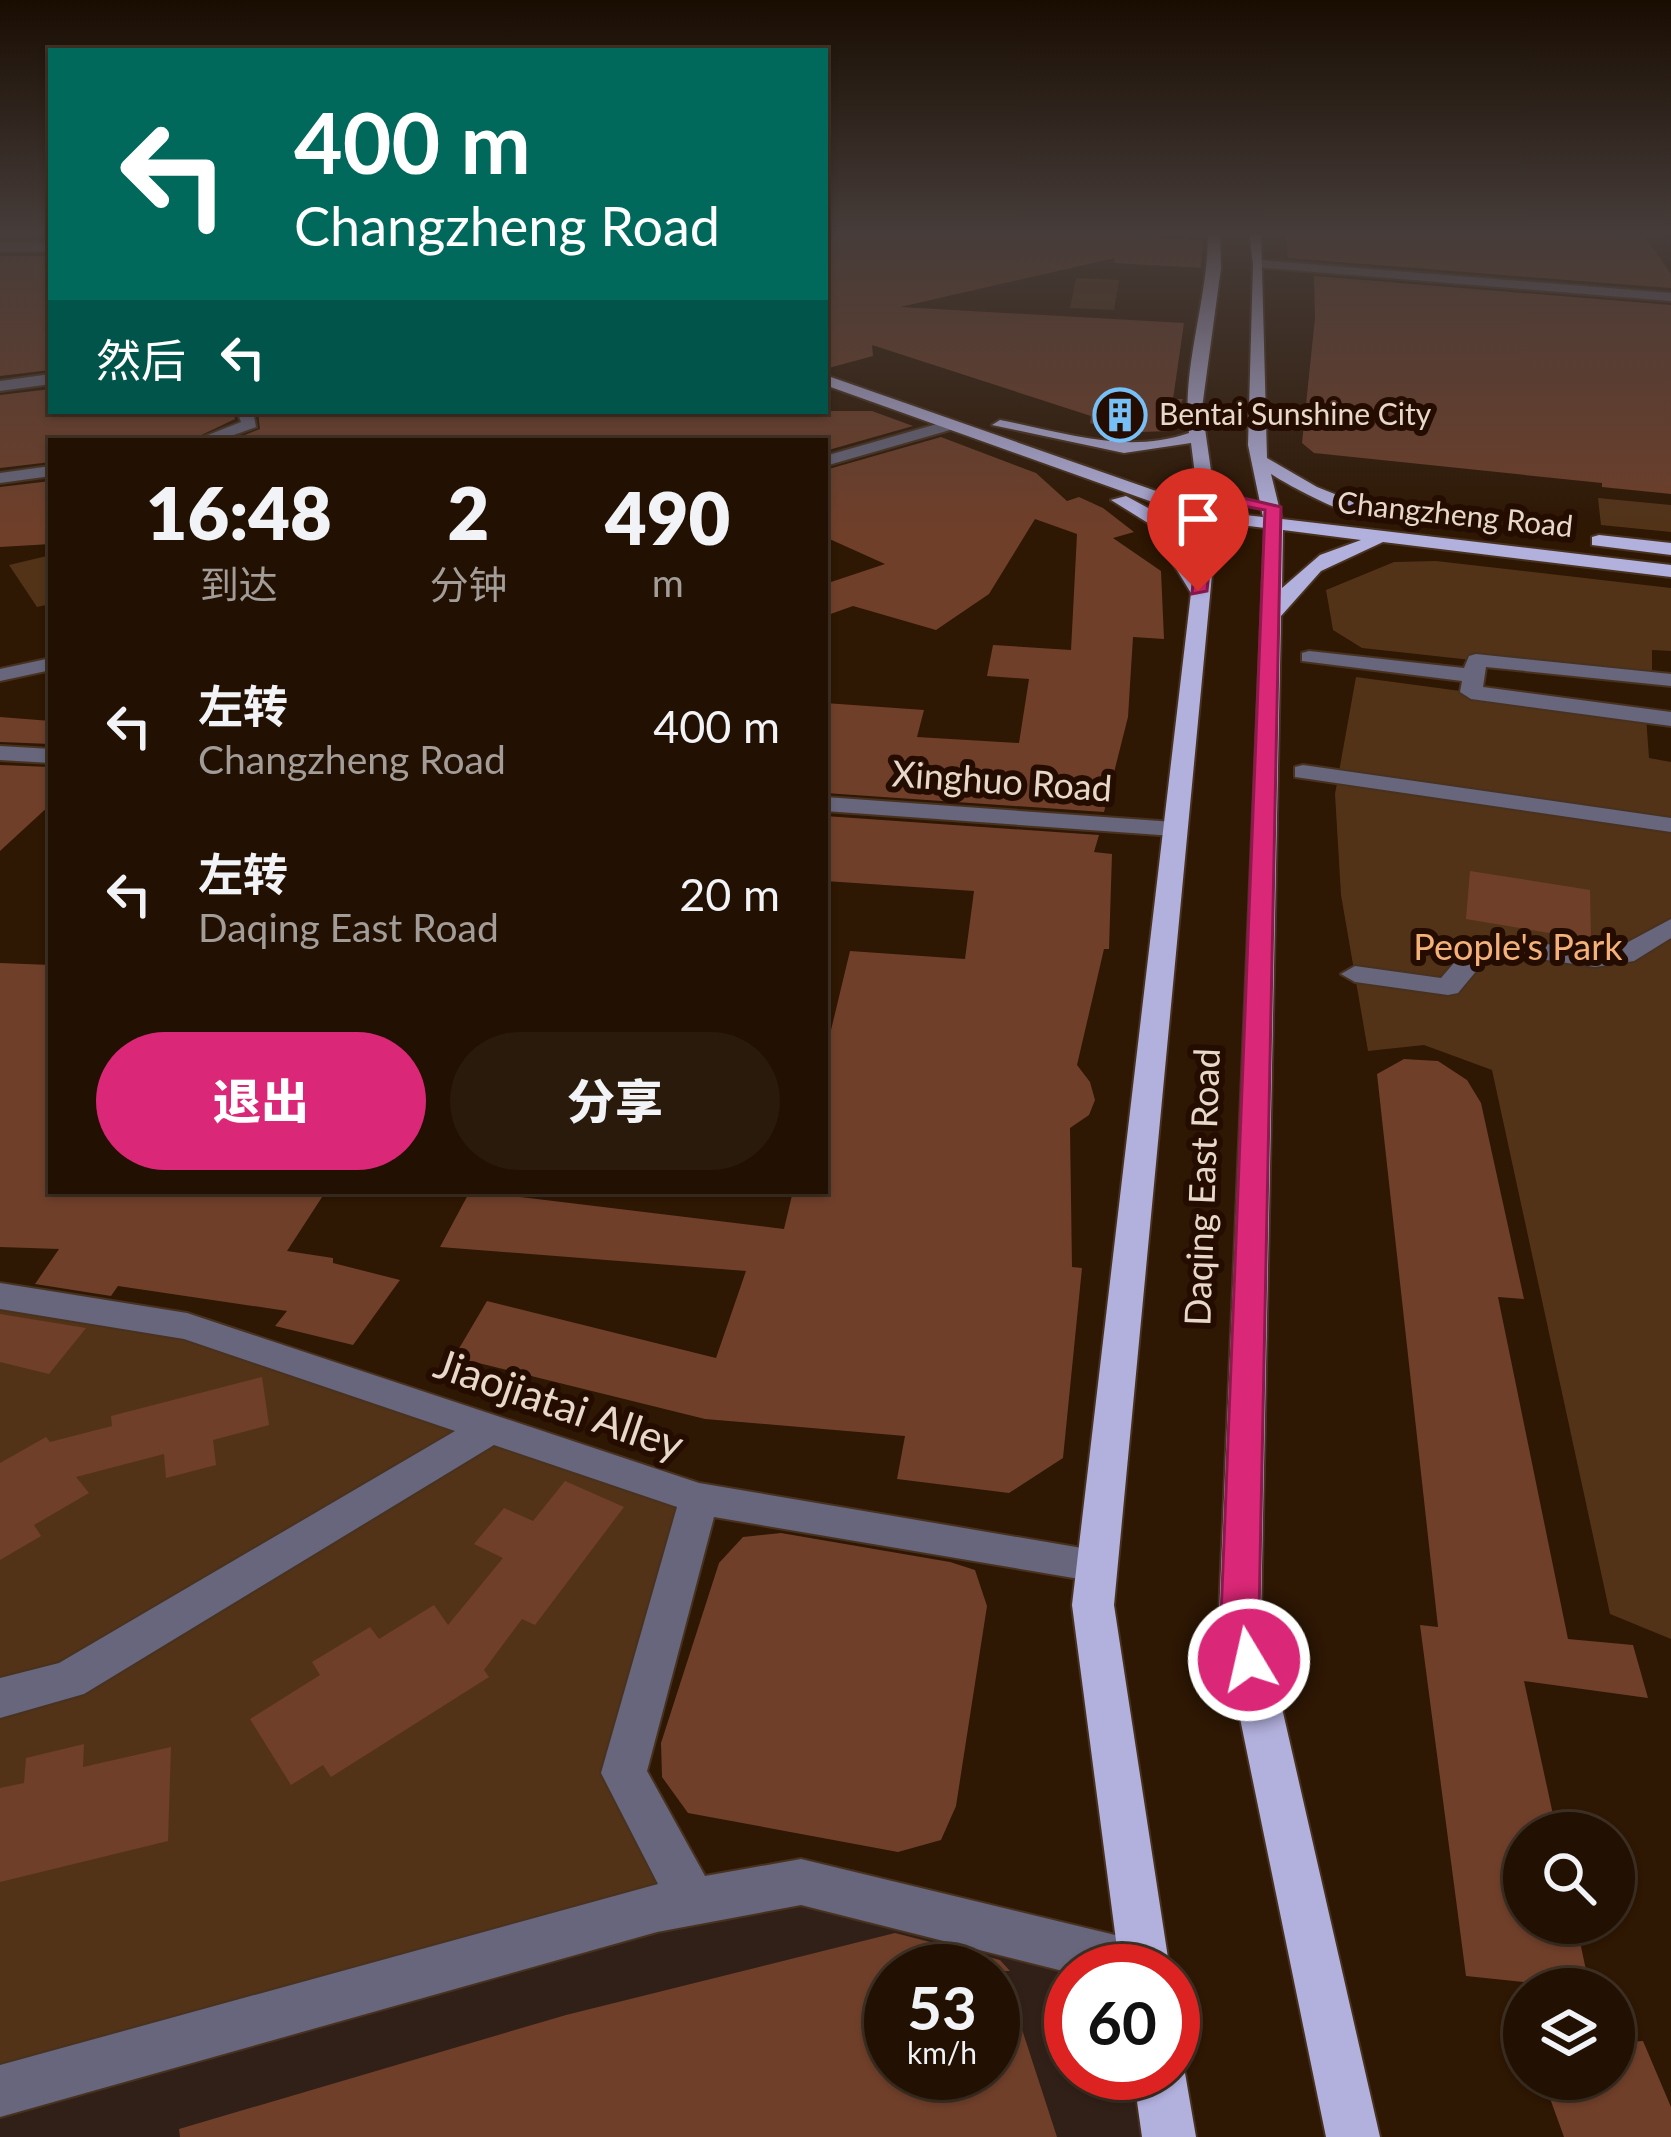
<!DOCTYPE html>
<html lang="zh">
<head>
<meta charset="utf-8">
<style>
  :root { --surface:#221102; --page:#2a1a0c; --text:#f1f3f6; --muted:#a29d99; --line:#3f3124; --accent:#db2777 }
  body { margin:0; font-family:Lato,"Noto Sans SC",sans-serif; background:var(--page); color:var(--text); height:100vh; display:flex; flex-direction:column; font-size:45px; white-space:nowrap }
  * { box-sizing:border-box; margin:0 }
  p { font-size:39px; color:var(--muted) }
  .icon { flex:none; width:66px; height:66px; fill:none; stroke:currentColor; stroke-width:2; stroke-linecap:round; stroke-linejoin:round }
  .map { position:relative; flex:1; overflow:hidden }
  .panel { position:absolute; left:48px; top:438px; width:780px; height:756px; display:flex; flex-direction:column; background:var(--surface); border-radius:0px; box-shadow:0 3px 9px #0004,0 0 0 3px var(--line) }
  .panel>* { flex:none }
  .guide { position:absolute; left:48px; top:48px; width:780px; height:366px; border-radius:0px; box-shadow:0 3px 9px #0004,0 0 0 3px var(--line); background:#00695c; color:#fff; overflow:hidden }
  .tools { position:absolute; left:1503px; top:1812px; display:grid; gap:24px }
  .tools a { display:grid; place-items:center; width:132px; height:132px; border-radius:50%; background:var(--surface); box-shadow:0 3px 9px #0004,0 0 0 3px var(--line); font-size:60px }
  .speed { position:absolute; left:864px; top:1944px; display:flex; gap:24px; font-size:60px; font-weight:700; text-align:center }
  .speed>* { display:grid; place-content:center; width:156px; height:156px; border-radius:50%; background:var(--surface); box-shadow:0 3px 9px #0004,0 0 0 3px var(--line); line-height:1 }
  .speed small { font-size:30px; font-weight:400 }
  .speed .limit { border:18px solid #d22; background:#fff; color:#111 }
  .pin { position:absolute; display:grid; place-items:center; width:102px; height:102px; color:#fff; margin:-123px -51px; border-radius:50% 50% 50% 0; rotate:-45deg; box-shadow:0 0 12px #0007 }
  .pin .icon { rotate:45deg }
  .me { position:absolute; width:132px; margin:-66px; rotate:351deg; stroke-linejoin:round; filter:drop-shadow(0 0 9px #0008) }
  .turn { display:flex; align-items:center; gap:42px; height:252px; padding:0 48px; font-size:54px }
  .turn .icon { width:156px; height:156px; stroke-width:2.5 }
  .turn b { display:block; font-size:84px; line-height:102px }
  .then { display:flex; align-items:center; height:114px; padding:0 48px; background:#0003; gap:24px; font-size:45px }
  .eta { display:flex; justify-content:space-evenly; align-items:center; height:204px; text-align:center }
  .eta b { font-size:72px; font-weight:800; line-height:84px }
  .action { display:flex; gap:24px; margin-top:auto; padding:24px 48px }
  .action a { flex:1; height:138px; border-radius:72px; background:var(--accent); color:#fff; font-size:48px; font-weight:800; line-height:138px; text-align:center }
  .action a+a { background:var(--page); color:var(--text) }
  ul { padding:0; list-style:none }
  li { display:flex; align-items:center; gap:36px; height:168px; padding:0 48px }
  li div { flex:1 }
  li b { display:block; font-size:45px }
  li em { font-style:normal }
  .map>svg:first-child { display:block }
</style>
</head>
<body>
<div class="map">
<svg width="1671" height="2137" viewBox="0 0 1671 2137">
  <rect width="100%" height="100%" fill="#2e1703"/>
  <!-- commercial -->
  <path fill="#312018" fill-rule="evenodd" d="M801,1882L1071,1971V2073H1159L1168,2137H0V2091ZM891,1971H993V2073H891Z"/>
  <!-- green -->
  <g fill="#523318">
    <polygon points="1076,278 1119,280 1114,310 1070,308"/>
    <polygon points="1598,498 1671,505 1671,532 1601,525"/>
    <polygon points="51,555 51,604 37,607 9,565"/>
    <polygon points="1436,561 1671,588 1671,651 1652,650 1652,680 1362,648 1333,630 1326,590 1394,562"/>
    <polygon points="1356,677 1646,716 1649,758 1671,762 1671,1639 1610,1614 1492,1070 1424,1045 1368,1051 1341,895 1335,794"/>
    <polygon points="0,1304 187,1326 699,1499 624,1773 693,1901 0,2093"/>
  </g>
  <!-- building -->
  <g fill="#6f3f2a" fill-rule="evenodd">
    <polygon points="825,231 1135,231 1127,237 1203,240 1201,268 1114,263 1115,258 900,307 1184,323 1173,399 1183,399 1168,431 1118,433 1090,423 1091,416 872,345 873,356 825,369"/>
    <polygon points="1411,231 1580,231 1583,236 1646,238 1671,274 1671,288 1288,258 1286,233 1412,235"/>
    <polygon points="0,256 51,256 51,370 0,376"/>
    <polygon points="1314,276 1671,305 1671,494 1602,487 1602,483 1314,453 1302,443 1315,318"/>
    <polygon points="51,389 51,411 233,411 235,419 189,441 51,441 51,462 0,468 0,395"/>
    <polygon points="258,411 285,416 316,411 325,416 349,411 872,411 913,426 825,451 825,441 230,441 260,429"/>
    <polygon points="941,437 1036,473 1067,501 1079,497 1103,508 1134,532 1113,538 1161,571 1164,639 1133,637 1128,717 1104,812 825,793 825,703 924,710 917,737 1019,743 1029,679 987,676 993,645 1071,650 1077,534 1035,519 989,594 936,630 853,606 825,616 825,584 885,564 825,537 825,470"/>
    <polygon points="51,481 51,544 0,547 0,487"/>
    <polygon points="0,717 51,721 51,744 0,742"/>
    <polygon points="0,765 51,767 51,804 0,851"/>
    <polygon points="825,816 1099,835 1094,852 1112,854 1109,949 1104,949 1077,1065 1090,1082 1095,1100 1089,1115 1070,1128 1072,1267 1082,1268 1063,1458 1009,1493 897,1479 905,1436 705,1419 454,1357 487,1301 716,1358 746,1271 440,1247 470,1191 784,1229 793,1191 825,1191 825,1055 850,951 965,959 974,891 825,881"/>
    <polygon points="1470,871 1590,890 1591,940 1466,919"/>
    <polygon points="0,963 51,965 51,1191 326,1191 287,1251 333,1258 333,1263 400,1280 353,1345 275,1326 287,1311 118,1286 111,1296 35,1284 59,1249 0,1247"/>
    <polygon points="1404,1059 1438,1061 1467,1080 1481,1103 1524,1299 1498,1297 1568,1639 1633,1645 1648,1698 1524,1681 1557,1833 1524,1833 1524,1923 1576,1923 1590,1989 1466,1976 1420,1625 1438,1627 1377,1074"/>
    <polygon points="0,1314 86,1328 49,1374 0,1362"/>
    <polygon points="262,1377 269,1425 213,1440 216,1465 166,1478 164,1454 76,1477 89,1493 34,1525 41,1536 0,1560 0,1463 46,1437 50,1442 112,1426 111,1416"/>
    <polygon points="565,1481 624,1507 535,1625 522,1619 484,1670 489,1677 331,1777 323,1765 291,1785 250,1719 320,1675 312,1662 370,1627 379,1639 434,1605 448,1625 503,1558 474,1544 504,1508 533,1521"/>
    <polygon points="781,1533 950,1562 975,1570 987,1606 956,1806 941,1840 898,1852 688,1813 662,1777 661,1743 719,1563 743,1537"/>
    <polygon points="84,1744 83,1767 171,1747 168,1841 0,1882 0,1788 24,1783 26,1758"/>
    <path d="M895,1933L1000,1960L1010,1971H1003L1057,2137H180L179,2129L566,2015ZM891,1971H993V2073H891Z"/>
    <polygon points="1643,2041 1671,2107 1671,2137 1564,2137 1543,2079 1614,2079 1614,2043"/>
  </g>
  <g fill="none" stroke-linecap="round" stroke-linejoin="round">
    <!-- minor casing -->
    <g stroke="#48321f" stroke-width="4">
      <g id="minor">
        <rect x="0" y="243" width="51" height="8"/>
        <polygon points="1259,260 1671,293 1671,301 1255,267"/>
        <polygon points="51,374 51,384 0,391 0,381"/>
        <polygon points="237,411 253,411 256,427 217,441 193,441 241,422"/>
        <polygon points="944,422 952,427 950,430 825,466 825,456"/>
        <polygon points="51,466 51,476 0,483 0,473"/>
        <polygon points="1309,651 1464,668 1469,656 1476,654 1671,674 1671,686 1486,667 1483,687 1671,712 1671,726 1471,699 1460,692 1462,681 1302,661 1302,653"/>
        <polygon points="51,658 51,670 0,681 0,669"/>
        <polygon points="0,746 51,749 51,763 0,760"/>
        <polygon points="1303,765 1671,818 1671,832 1295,777 1295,767"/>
        <polygon points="825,797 1174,822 1186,829 1174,836 825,811"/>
        <polygon points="1671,919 1671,938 1634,961 1595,967 1533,958 1483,963 1458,993 1448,995 1355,982 1341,974 1355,966 1441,978 1465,950 1533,942 1595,951 1617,948"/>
        <polygon points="0,1283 187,1313 699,1483 1111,1553 1117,1565 1111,1577 1097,1582 714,1517 647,1771 705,1876 801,1859 1144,1942 1161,1950 1167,1971 1071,1973 801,1905 657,1932 0,2117 0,2065 658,1884 601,1773 677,1507 494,1445 84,1694 0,1718 0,1678 59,1663 455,1431 184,1339 0,1309"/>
      </g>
    </g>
    <!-- major casing -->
    <g stroke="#48321f" stroke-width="4">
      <g id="major">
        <path d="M1208,231H1220L1221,268L1202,408L1217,512L1263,517L1248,445L1253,264L1249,231H1261L1267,458L1317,487L1390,516C1369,530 1293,488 1271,474L1282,519L1671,565V577L1383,542L1321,571L1281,616L1261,1616L1380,2137H1326L1219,1616L1265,528L1217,522L1114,1605L1170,1971H1120L1072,1605L1191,593L1148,523L1111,500L1126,496L1161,515L1194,567L1200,519L825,385V375L1199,506L1191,443L1124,453L992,425L1000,420C1063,432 1126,455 1189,433C1181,366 1209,298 1208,231ZM1283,530L1361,540L1320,555L1282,588Z"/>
        <polygon points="1599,535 1671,543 1671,555 1592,545 1592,537"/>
        <polygon points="1173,2053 1185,2073 1196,2137 1142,2137 1133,2073 1173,2073"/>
      </g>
    </g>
    <!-- minor -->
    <use href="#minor" fill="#67667c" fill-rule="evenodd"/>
    <!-- major -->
    <use href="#major" fill="#b2b0dd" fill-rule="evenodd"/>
  </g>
  <!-- sky -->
  <linearGradient id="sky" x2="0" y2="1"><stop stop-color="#190d02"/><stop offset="0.44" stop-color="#463c39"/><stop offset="1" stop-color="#463c39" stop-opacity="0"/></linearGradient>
  <rect width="1671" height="530" fill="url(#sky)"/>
  <!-- route -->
  <polygon fill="#db2777" stroke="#8e194d" stroke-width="3" points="1209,490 1281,507 1259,1616 1269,1660 1263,1672 1249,1677 1235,1672 1221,1616 1265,510 1216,501 1207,591 1192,594 1201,495"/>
  <!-- icons -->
  <defs>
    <g id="building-ring" transform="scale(2.7)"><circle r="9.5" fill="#240d00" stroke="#77bff7" stroke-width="1.5"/><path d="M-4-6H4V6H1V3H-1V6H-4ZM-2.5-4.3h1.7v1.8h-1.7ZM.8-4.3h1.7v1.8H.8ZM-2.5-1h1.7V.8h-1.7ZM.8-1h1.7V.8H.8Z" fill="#77bff7"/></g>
  </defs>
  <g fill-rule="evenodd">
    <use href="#building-ring" x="1120" y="415"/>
  </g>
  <g text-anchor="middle" stroke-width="12" stroke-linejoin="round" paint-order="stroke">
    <!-- far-poi labels -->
    <g font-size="30" fill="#e8d8cb" stroke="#240d00" text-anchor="start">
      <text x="1159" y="425">Bentai Sunshine City</text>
    </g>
    <!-- far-street labels -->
    <g font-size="30" fill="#e8d8cb" stroke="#240d00">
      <text transform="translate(1455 515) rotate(6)" y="10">Changzheng Road</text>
    </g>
    <!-- street labels -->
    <g font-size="36" fill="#e8d8cb" stroke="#240d00">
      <text transform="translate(1002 781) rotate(4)" y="13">Xinghuo Road</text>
      <text transform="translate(1202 1187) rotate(-88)" y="13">Daqing East Road</text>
    </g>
    <!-- park labels -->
    <g font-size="36" fill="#f4b17a" stroke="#240d00">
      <text x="1518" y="960">People's Park</text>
    </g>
    <!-- near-street labels -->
    <g font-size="42" fill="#e8d8cb" stroke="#240d00">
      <text transform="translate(559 1404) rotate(19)" y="15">Jiaojiatai Alley</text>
    </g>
  </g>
</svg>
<div class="tools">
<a><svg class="icon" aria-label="search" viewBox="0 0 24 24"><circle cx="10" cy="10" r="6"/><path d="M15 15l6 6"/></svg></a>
<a><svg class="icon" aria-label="layers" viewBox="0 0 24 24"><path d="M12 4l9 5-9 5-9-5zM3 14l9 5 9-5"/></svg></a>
</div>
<div class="speed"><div>53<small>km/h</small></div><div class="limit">60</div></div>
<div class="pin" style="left:1198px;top:591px;background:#d93025"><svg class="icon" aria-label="arrive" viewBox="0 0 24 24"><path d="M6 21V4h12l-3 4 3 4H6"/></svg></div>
<svg class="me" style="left:1249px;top:1660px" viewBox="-20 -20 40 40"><circle r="17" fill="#db2777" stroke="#fff" stroke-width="3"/><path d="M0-11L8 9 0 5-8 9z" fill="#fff"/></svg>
<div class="guide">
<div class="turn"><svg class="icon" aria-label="left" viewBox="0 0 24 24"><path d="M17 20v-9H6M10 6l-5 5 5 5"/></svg><div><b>400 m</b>Changzheng Road</div></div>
<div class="then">然后<svg class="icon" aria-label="left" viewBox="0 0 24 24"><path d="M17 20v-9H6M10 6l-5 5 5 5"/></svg></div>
</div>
<section class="panel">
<div class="eta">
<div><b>16:48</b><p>到达</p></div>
<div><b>2</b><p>分钟</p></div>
<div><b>490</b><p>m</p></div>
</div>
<ul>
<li><svg class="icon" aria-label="left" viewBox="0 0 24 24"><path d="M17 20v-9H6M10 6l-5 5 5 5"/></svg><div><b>左转</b><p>Changzheng Road</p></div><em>400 m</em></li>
<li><svg class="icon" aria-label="left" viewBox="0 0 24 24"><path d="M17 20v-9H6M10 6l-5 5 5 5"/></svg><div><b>左转</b><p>Daqing East Road</p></div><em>20 m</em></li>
</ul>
<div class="action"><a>退出</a><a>分享</a></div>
</section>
</div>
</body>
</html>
